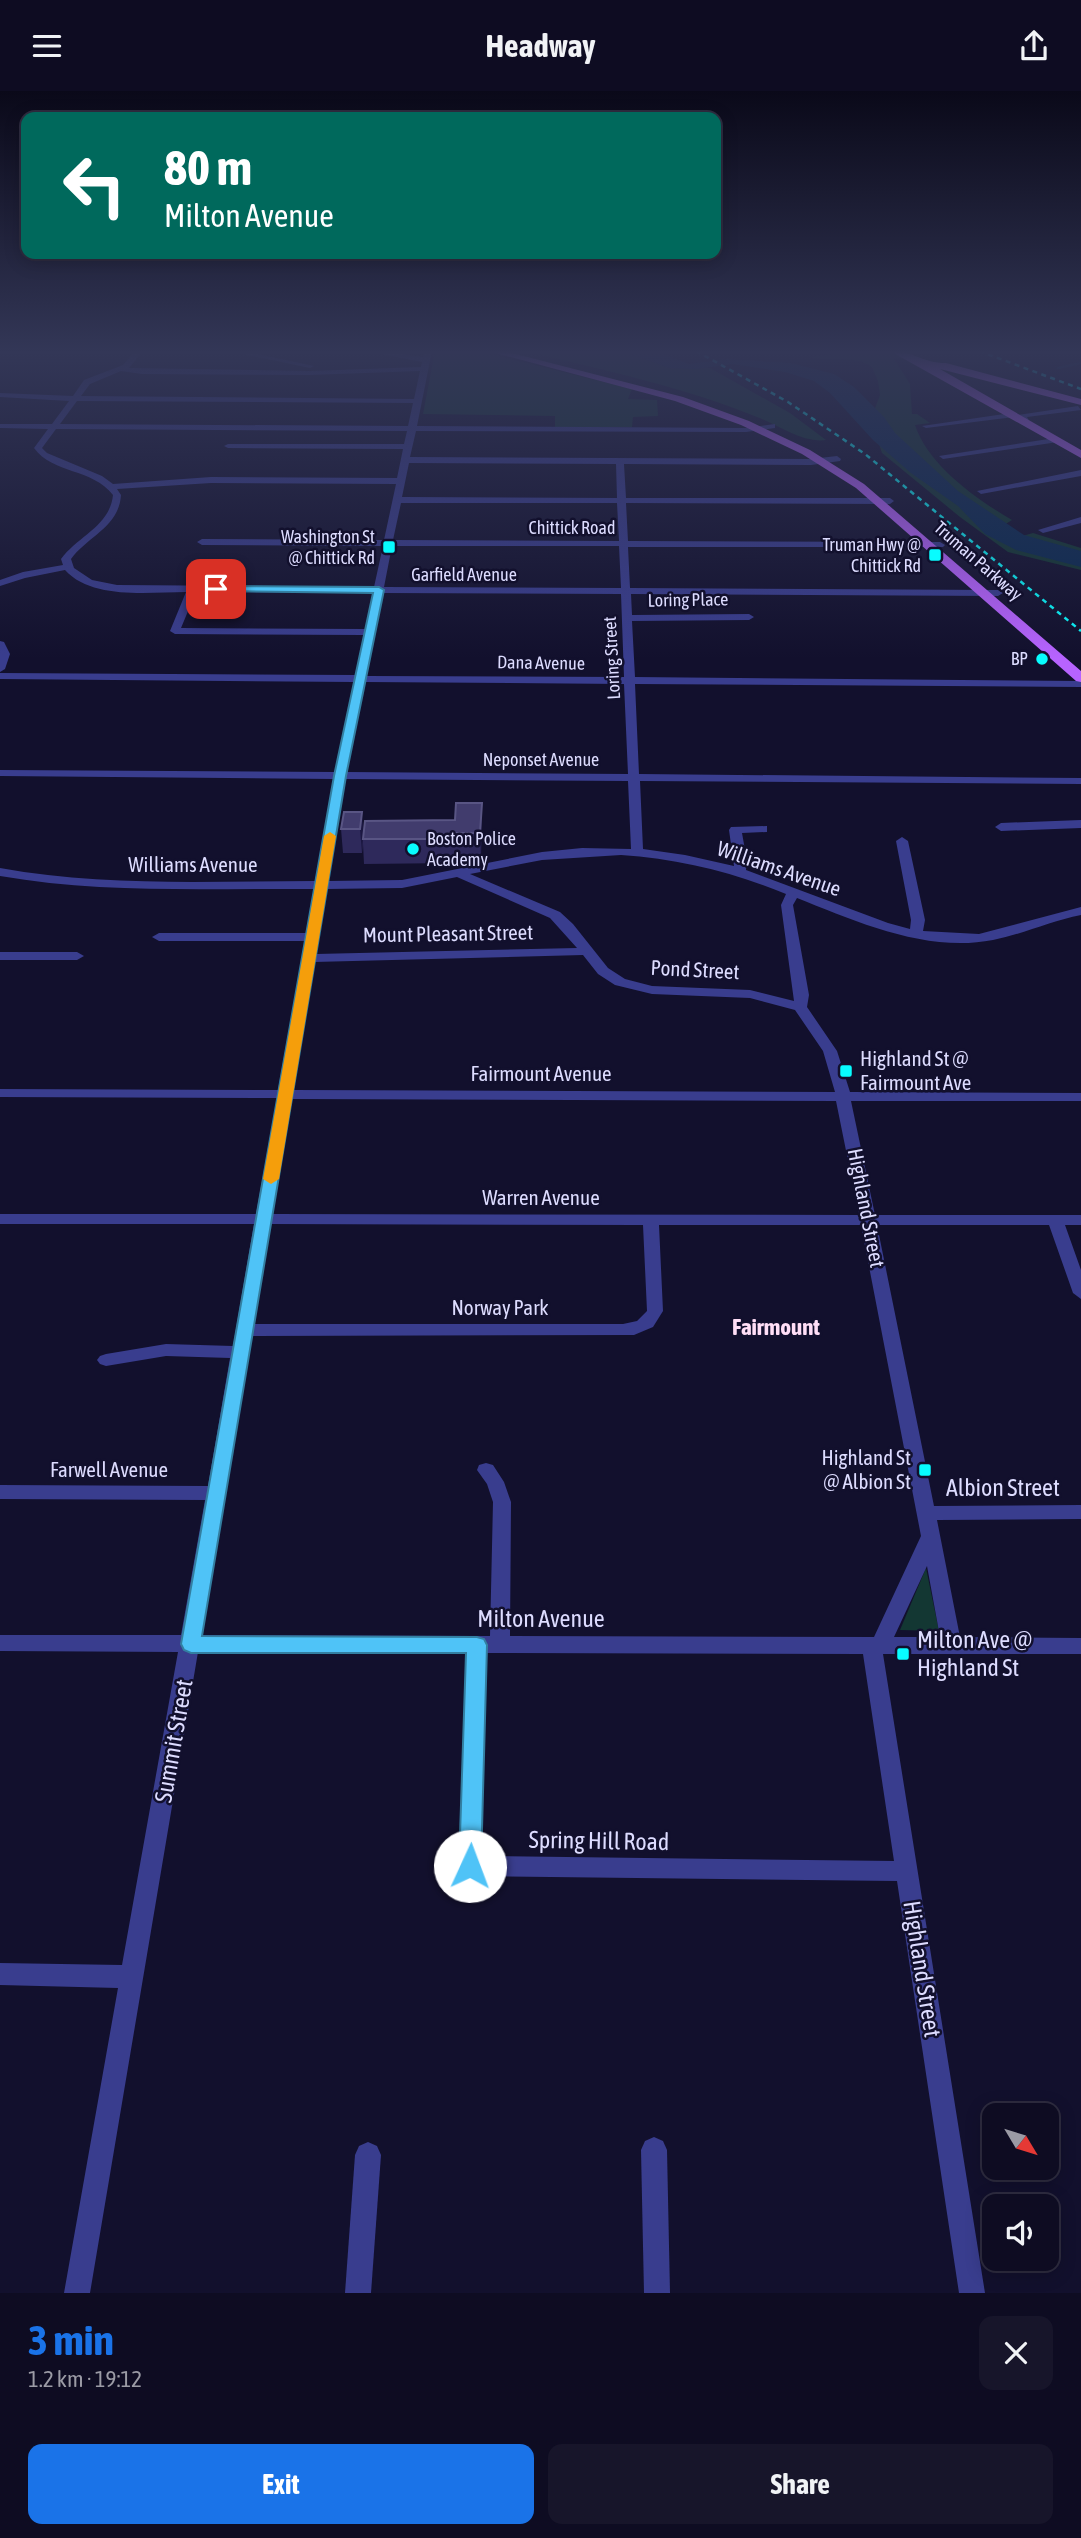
<!DOCTYPE html>
<html lang="en">
<head>
<meta charset="utf-8">
<style>
  :root { --surface:#0e0c22; --page:#17152a; --text:#f1f3f6; --muted:#9b9ba5; --line:#2e2c40; --accent:#1a73e8 }
  body { margin:0; font-family:"Asap Condensed",sans-serif; background:var(--page); color:var(--text); height:100vh; display:flex; flex-direction:column; font-size:26px; white-space:nowrap }
  * { box-sizing:border-box; margin:0 }
  p { font-size:23px; color:var(--muted) }
  .icon { flex:none; width:38px; height:38px; fill:none; stroke:currentColor; stroke-width:2; stroke-linecap:round; stroke-linejoin:round }
  .map { position:relative; height:2202px; overflow:hidden }
  .sheet { display:flex; flex-direction:column; background:var(--surface); flex:1 }
  .sheet>* { flex:none }
  .guide { position:absolute; left:21px; top:21px; width:700px; height:147px; border-radius:14px; box-shadow:0 4px 18px #0003,0 0 0 2px var(--line); background:#00695c; color:#fff; overflow:hidden }
  .needle { width:46px; rotate:128deg }
  .tools { position:absolute; left:982px; top:2012px; display:grid; gap:14px }
  .tools a { display:grid; place-items:center; width:77px; height:77px; border-radius:14px; background:var(--surface); box-shadow:0 4px 18px #0003,0 0 0 2px var(--line); font-size:35px }
  .pin { position:absolute; display:grid; place-items:center; width:60px; height:60px; color:#fff; margin:-30px; border-radius:14px; box-shadow:0 4px 10px #0006 }
  .me { position:absolute; width:77px; margin:-38px; rotate:2deg; stroke-linejoin:round; filter:drop-shadow(0 0 5px #0008) }
  .turn { display:flex; align-items:center; gap:24px; height:147px; padding:0 28px; font-size:32px }
  .turn .icon { width:91px; height:91px; stroke-width:2.5 }
  .turn b { display:block; font-size:49px; line-height:60px }
  .round { display:grid; place-items:center; flex:none; width:74px; height:74px; border-radius:14px; background:var(--page) }
  .head { display:flex; align-items:center; justify-content:space-between; height:119px; padding:0 28px }
  h1 { font-size:42px; font-weight:700; line-height:52px; color:var(--accent) }
  .action { display:flex; gap:14px; margin-top:auto; padding:14px 28px }
  .action a { flex:1; height:80px; border-radius:14px; background:var(--accent); color:#fff; font-size:28px; font-weight:700; line-height:80px; text-align:center }
  .action a+a { background:var(--page); color:var(--text) }
  header { display:flex; justify-content:space-between; align-items:center; height:91px; padding:0 28px; background:var(--surface); font-size:32px; font-weight:700 }
  .map>svg:first-child { display:block }
</style>
</head>
<body>
<header><svg class="icon" aria-label="menu" viewBox="0 0 24 24"><path d="M4 6h16M4 12h16M4 18h16"/></svg>Headway<svg class="icon" aria-label="share" viewBox="0 0 24 24"><path d="M12 15V3M7 8l5-5 5 5M5 13v7h14v-7"/></svg></header>
<div class="map">
<svg width="1081" height="2202" viewBox="0 0 1081 2202">
  <rect width="100%" height="100%" fill="#12102d"/>
  <!-- green -->
  <g fill="#133733">
    <polygon points="435,260 478,260 632,298 628,308 657,309 658,325 633,326 632,336 555,336 555,325 423,323"/>
    <path d="M524,260H622L670,277H710L790,322L826,349C804,352 783,337 762,328C685,296 604,279 524,260Z"/>
    <path d="M855,260H889L903,267L894,268L910,293L912,323H917L930,332L915,334C928,374 976,408 1012,429L1004,434L1015,447L1033,442L1081,457V479L1008,461L960,426L882,362L878,350L874,320L880,304L878,290L872,276C854,263 830,272 810,266Z"/>
    <polygon points="926,1477 939,1540 900,1539"/>
  </g>
  <!-- water -->
  <polygon fill="#0a2a51" points="622,260 655,260 689,273 727,268 791,272 834,283 854,296 884,326 895,342 958,400 1024,444 1081,460 1081,476 1016,459 985,443 958,415 911,382 873,349 830,302 814,290 785,281 733,273 696,278 669,277"/>
  <g fill="none" stroke-linecap="round" stroke-linejoin="round">
    <!-- stream -->
    <polyline stroke="#0a2a51" stroke-width="2.5" points="1058,277 1081,272"/>
    <!-- minor -->
    <g fill="#393d8e" fill-rule="evenodd">
      <polygon points="0,260 5,260 0,263"/>
      <path d="M135,260H143L129,277L309,280L421,276L422,271L366,260H383L423,266L424,260H432L417,335L746,337L775,333V337L746,341L416,340L410,366L811,368L837,365L841,368L840,370L811,374L624,373L626,407H890L894,410L890,413L626,412L628,450L940,451L945,454L943,456H628L630,497L998,499L1003,502L998,505L631,503L632,524L749,523L754,526L749,529L632,530L635,586L1081,590V596L635,593L639,683L1081,687V693L640,690L643,758L685,764L734,775L729,739L731,736L767,735V741L742,742L747,770L746,779L888,832L910,838L911,829L896,750L902,746L908,750L925,829L923,840L979,843L1081,816V824C1051,830 1023,843 993,849C927,862 857,831 797,807L793,814L809,904L807,916L837,960L850,1001L1081,1002V1010H851L875,1124H1081V1134H1065L1081,1179V1208L1073,1202L1049,1134H877L934,1415L1081,1414V1428L937,1429L960,1546L1081,1547V1563H883L985,2202H959L897,1790L470,1785L462,1782L459,1775L467,1562L198,1561L90,2202H64L118,1897L0,1894V1872L122,1874L178,1561L0,1560V1544H181L205,1409L0,1408V1394L208,1395L230,1267L166,1265L106,1275L100,1273L97,1269L100,1265L106,1263L166,1253L233,1255L254,1133H0V1123H256L277,1007L0,1006V998L278,999L305,850H159L152,846L159,842H306L314,798C209,797 103,803 0,785V777C104,796 210,790 315,790L334,688L0,685V679L335,681L354,591L0,588V582L356,584L364,544L175,543L170,540L186,501C149,501 92,509 65,479L25,487L0,495V489L23,481L63,474L61,468C78,445 110,435 113,404C92,377 53,383 34,357L48,338L0,337V333H52L69,310L0,306V302L73,305L84,289L123,274ZM121,280L142,283L309,284L420,280L414,308L81,305L90,293ZM77,310L413,312L408,335L60,333ZM56,338L407,340L404,353H228L224,355L228,357L403,358L397,387L211,386L113,393L102,385L47,362L42,357ZM409,372L616,373L617,407L402,406ZM211,392L396,393L384,449L202,448L197,451L202,454L383,455L374,496L117,494L92,489L74,477L71,468C88,445 119,436 121,404L117,398ZM401,412H617L619,450L393,449ZM392,455H619L621,497L384,496ZM196,501L373,502L365,538L181,537ZM383,502L621,503L624,586L366,585ZM365,591L624,593L628,683L347,681ZM345,688L628,690L631,758L582,757L542,761L402,789L328,790ZM621,764C679,768 733,781 786,803L781,814L794,910L750,899L652,895L625,888L608,877L573,833L560,821L470,783L542,769ZM457,786L550,827L577,857L316,863L327,798L402,797ZM583,864L598,883L615,894L652,903L750,907L795,919L823,960L835,1001L293,999L314,871ZM291,1008L836,1010L859,1124L272,1123ZM270,1133L643,1134L647,1220L637,1230L623,1233H254ZM659,1134H861L921,1445L874,1546L510,1545L511,1411L504,1391L493,1374L486,1372L479,1374L477,1379L487,1393L493,1411L490,1545L201,1544L252,1245L634,1244L653,1236L663,1220ZM927,1475L940,1546H894ZM487,1562L863,1563L894,1770L481,1765Z"/>
      <polygon points="229,260 244,260 314,275 310,277"/>
      <polygon points="1078,315 1081,319 1027,326 1030,331 1026,333 1018,324"/>
      <polygon points="1011,322 1014,326 926,337 922,335"/>
      <polygon points="1055,347 1058,347 1058,351 943,368 939,365"/>
      <polygon points="1081,379 1081,385 981,403 977,400"/>
      <polygon points="1081,426 1081,432 1043,442 1038,439"/>
      <polygon points="0,550 4,551 10,563 5,578 0,581"/>
      <polygon points="1081,729 1081,737 1001,740 995,736 1001,732"/>
      <polygon points="0,861 77,861 84,865 77,869 0,869"/>
      <polygon points="654,2046 663,2050 667,2059 670,2202 644,2202 641,2059 645,2050"/>
      <polygon points="368,2051 377,2055 381,2064 371,2202 345,2202 355,2064 359,2055"/>
    </g>
    <!-- major -->
    <g fill="#b763ff" fill-rule="evenodd">
      <polygon points="488,260 504,260 683,306 749,330 810,359 864,393 1081,580 1081,591 1076,590 856,397 802,363 741,334 675,310"/>
      <path d="M890,260C912,259 922,272 946,272L1081,308V314L940,278L1081,359V367Z"/>
    </g>
    <!-- rail -->
    <g stroke="#08fcff" stroke-width="2.5" stroke-dasharray="5 4.5" stroke-linecap="butt">
      <polyline points="696,260 788,311 865,363 1081,540"/>
      <polyline points="979,260 1081,298"/>
    </g>
  </g>
  <!-- wall -->
  <polygon fill="#2e295b" points="482,712 481,767 454,767 454,772 364,773 363,753 362,762 343,762 341,738 344,721 364,741 455,729"/>
  <!-- shaded-wall -->
  <g fill="#1b1741">
    <polygon points="482,712 482,736 481,767 480,742"/>
    <polygon points="362,721 364,746 363,748 362,762 360,738"/>
  </g>
  <!-- building -->
  <g fill="#413c6d" stroke="#595584" stroke-width="2">
    <polygon points="456,712 482,712 480,742 453,742 453,748 363,748 365,730 455,729"/>
    <polygon points="344,721 362,721 360,738 341,738"/>
  </g>
  <!-- sky -->
  <linearGradient id="sky" x2="0" y2="1"><stop stop-color="#0a0919"/><stop offset="0.46" stop-color="#333757"/><stop offset="1" stop-color="#333757" stop-opacity="0"/></linearGradient>
  <rect width="1081" height="568" fill="url(#sky)"/>
  <!-- route -->
  <polygon fill="#4fc3f7" stroke="#337fa1" stroke-width="2" points="216,495 379,496 384,499 346,685 202,1545 477,1546 484,1548 487,1554 481,1775 478,1782 470,1785 462,1782 459,1775 466,1562 191,1562 184,1559 181,1553 334,685 373,502 213,500 212,498"/>
  <!-- slow -->
  <polygon fill="#f59e0b" points="330,741 336,745 279,1088 271,1093 263,1088 324,745"/>
  <!-- markers -->
  <g fill="#08fcff" stroke="#12102d" stroke-width="2.5">
    <rect x="382" y="449" width="14" height="14" rx="3.5"/>
    <rect x="928" y="457" width="14" height="14" rx="3.5"/>
    <circle cx="1042" cy="568" r="7"/>
    <circle cx="413" cy="758" r="7"/>
    <rect x="839" y="973" width="14" height="14" rx="3.5"/>
    <rect x="918" y="1372" width="14" height="14" rx="3.5"/>
    <rect x="896" y="1556" width="14" height="14" rx="3.5"/>
  </g>
  <g text-anchor="middle" stroke-width="5" stroke-linejoin="round" paint-order="stroke">
    <!-- far-street labels -->
    <g font-size="18" fill="#dddcff" stroke="#12102d">
      <text x="572" y="443">Chittick Road</text>
      <text transform="translate(978 470) rotate(41)" y="6">Truman Parkway</text>
      <text x="464" y="490">Garfield Avenue</text>
      <text transform="translate(688 509) rotate(-1)" y="6">Loring Place</text>
      <text transform="translate(612 567) rotate(-93)" y="6">Loring Street</text>
      <text transform="translate(541 572) rotate(1)" y="6">Dana Avenue</text>
      <text x="541" y="675">Neponset Avenue</text>
    </g>
    <!-- far-poi labels -->
    <g font-size="18" fill="#dddcff" stroke="#12102d" text-anchor="end">
      <text x="375" y="452">Washington St<tspan x="375" dy="21">@ Chittick Rd</tspan></text>
      <text x="921" y="460">Truman Hwy @<tspan x="921" dy="21">Chittick Rd</tspan></text>
      <text x="1028" y="574">BP</text>
      <text x="427" y="754" text-anchor="start">Boston Police<tspan x="427" dy="21">Academy</tspan></text>
    </g>
    <!-- street labels -->
    <g font-size="21" fill="#dddcff" stroke="#12102d">
      <text x="193" y="781">Williams Avenue</text>
      <text transform="translate(779 778) rotate(19)" y="7">Williams Avenue</text>
      <text transform="translate(448 843) rotate(-1)" y="7">Mount Pleasant Street</text>
      <text transform="translate(695 879) rotate(3)" y="7">Pond Street</text>
      <text x="541" y="990">Fairmount Avenue</text>
      <text x="541" y="1114">Warren Avenue</text>
      <text transform="translate(866 1117) rotate(79)" y="7">Highland Street</text>
      <text x="500" y="1224">Norway Park</text>
      <text x="109" y="1386">Farwell Avenue</text>
    </g>
    <!-- poi labels -->
    <g font-size="21" fill="#dddcff" stroke="#12102d" text-anchor="start">
      <text x="860" y="975">Highland St @<tspan x="860" dy="24">Fairmount Ave</tspan></text>
      <text x="911" y="1374" text-anchor="end">Highland St<tspan x="911" dy="24">@ Albion St</tspan></text>
    </g>
    <!-- neighbourhood labels -->
    <g font-size="23" font-weight="bold" fill="#ffdef6" stroke="#12102d">
      <text x="776" y="1244">Fairmount</text>
    </g>
    <!-- near-street labels -->
    <g font-size="24" fill="#dddcff" stroke="#12102d">
      <text x="1003" y="1405">Albion Street</text>
      <text x="541" y="1536">Milton Avenue</text>
      <text transform="translate(174 1650) rotate(-80)" y="8">Summit Street</text>
      <text transform="translate(599 1750) rotate(1)" y="8">Spring Hill Road</text>
      <text transform="translate(922 1878) rotate(81)" y="8">Highland Street</text>
    </g>
    <!-- near-poi labels -->
    <g font-size="24" fill="#dddcff" stroke="#12102d" text-anchor="start">
      <text x="917" y="1557">Milton Ave @<tspan x="917" dy="28">Highland St</tspan></text>
    </g>
  </g>
</svg>
<div class="tools">
<a><svg class="needle" viewBox="-14 -14 28 28"><path d="M0-13l5 13h-10z" fill="#e53935"/><path d="M0 13l5-13h-10z" fill="#9b9ba5"/></svg></a>
<a><svg class="icon" aria-label="sound" viewBox="0 0 24 24"><path d="M4 9h4l5-4v14l-5-4H4zM17 9q2 3 0 6"/></svg></a>
</div>
<div class="pin" style="left:216px;top:498px;background:#d93025"><svg class="icon" aria-label="arrive" viewBox="0 0 24 24"><path d="M6 21V4h12l-3 4 3 4H6"/></svg></div>
<svg class="me" style="left:470px;top:1775px" viewBox="-20 -20 40 40"><circle r="19" fill="#fff"/><path d="M0-13L10 11 0 6-10 11z" fill="#4fc3f7"/></svg>
<div class="guide">
<div class="turn"><svg class="icon" aria-label="left" viewBox="0 0 24 24"><path d="M17 20v-9H6M10 6l-5 5 5 5"/></svg><div><b>80 m</b>Milton Avenue</div></div>
</div>
</div>
<section class="sheet">
<div class="head"><div><h1>3 min</h1><p>1.2 km · 19:12</p></div><a class="round"><svg class="icon" aria-label="close" viewBox="0 0 24 24"><path d="M6 6l12 12M18 6L6 18"/></svg></a></div>
<div class="action"><a>Exit</a><a>Share</a></div>
</section>
</body>
</html>
